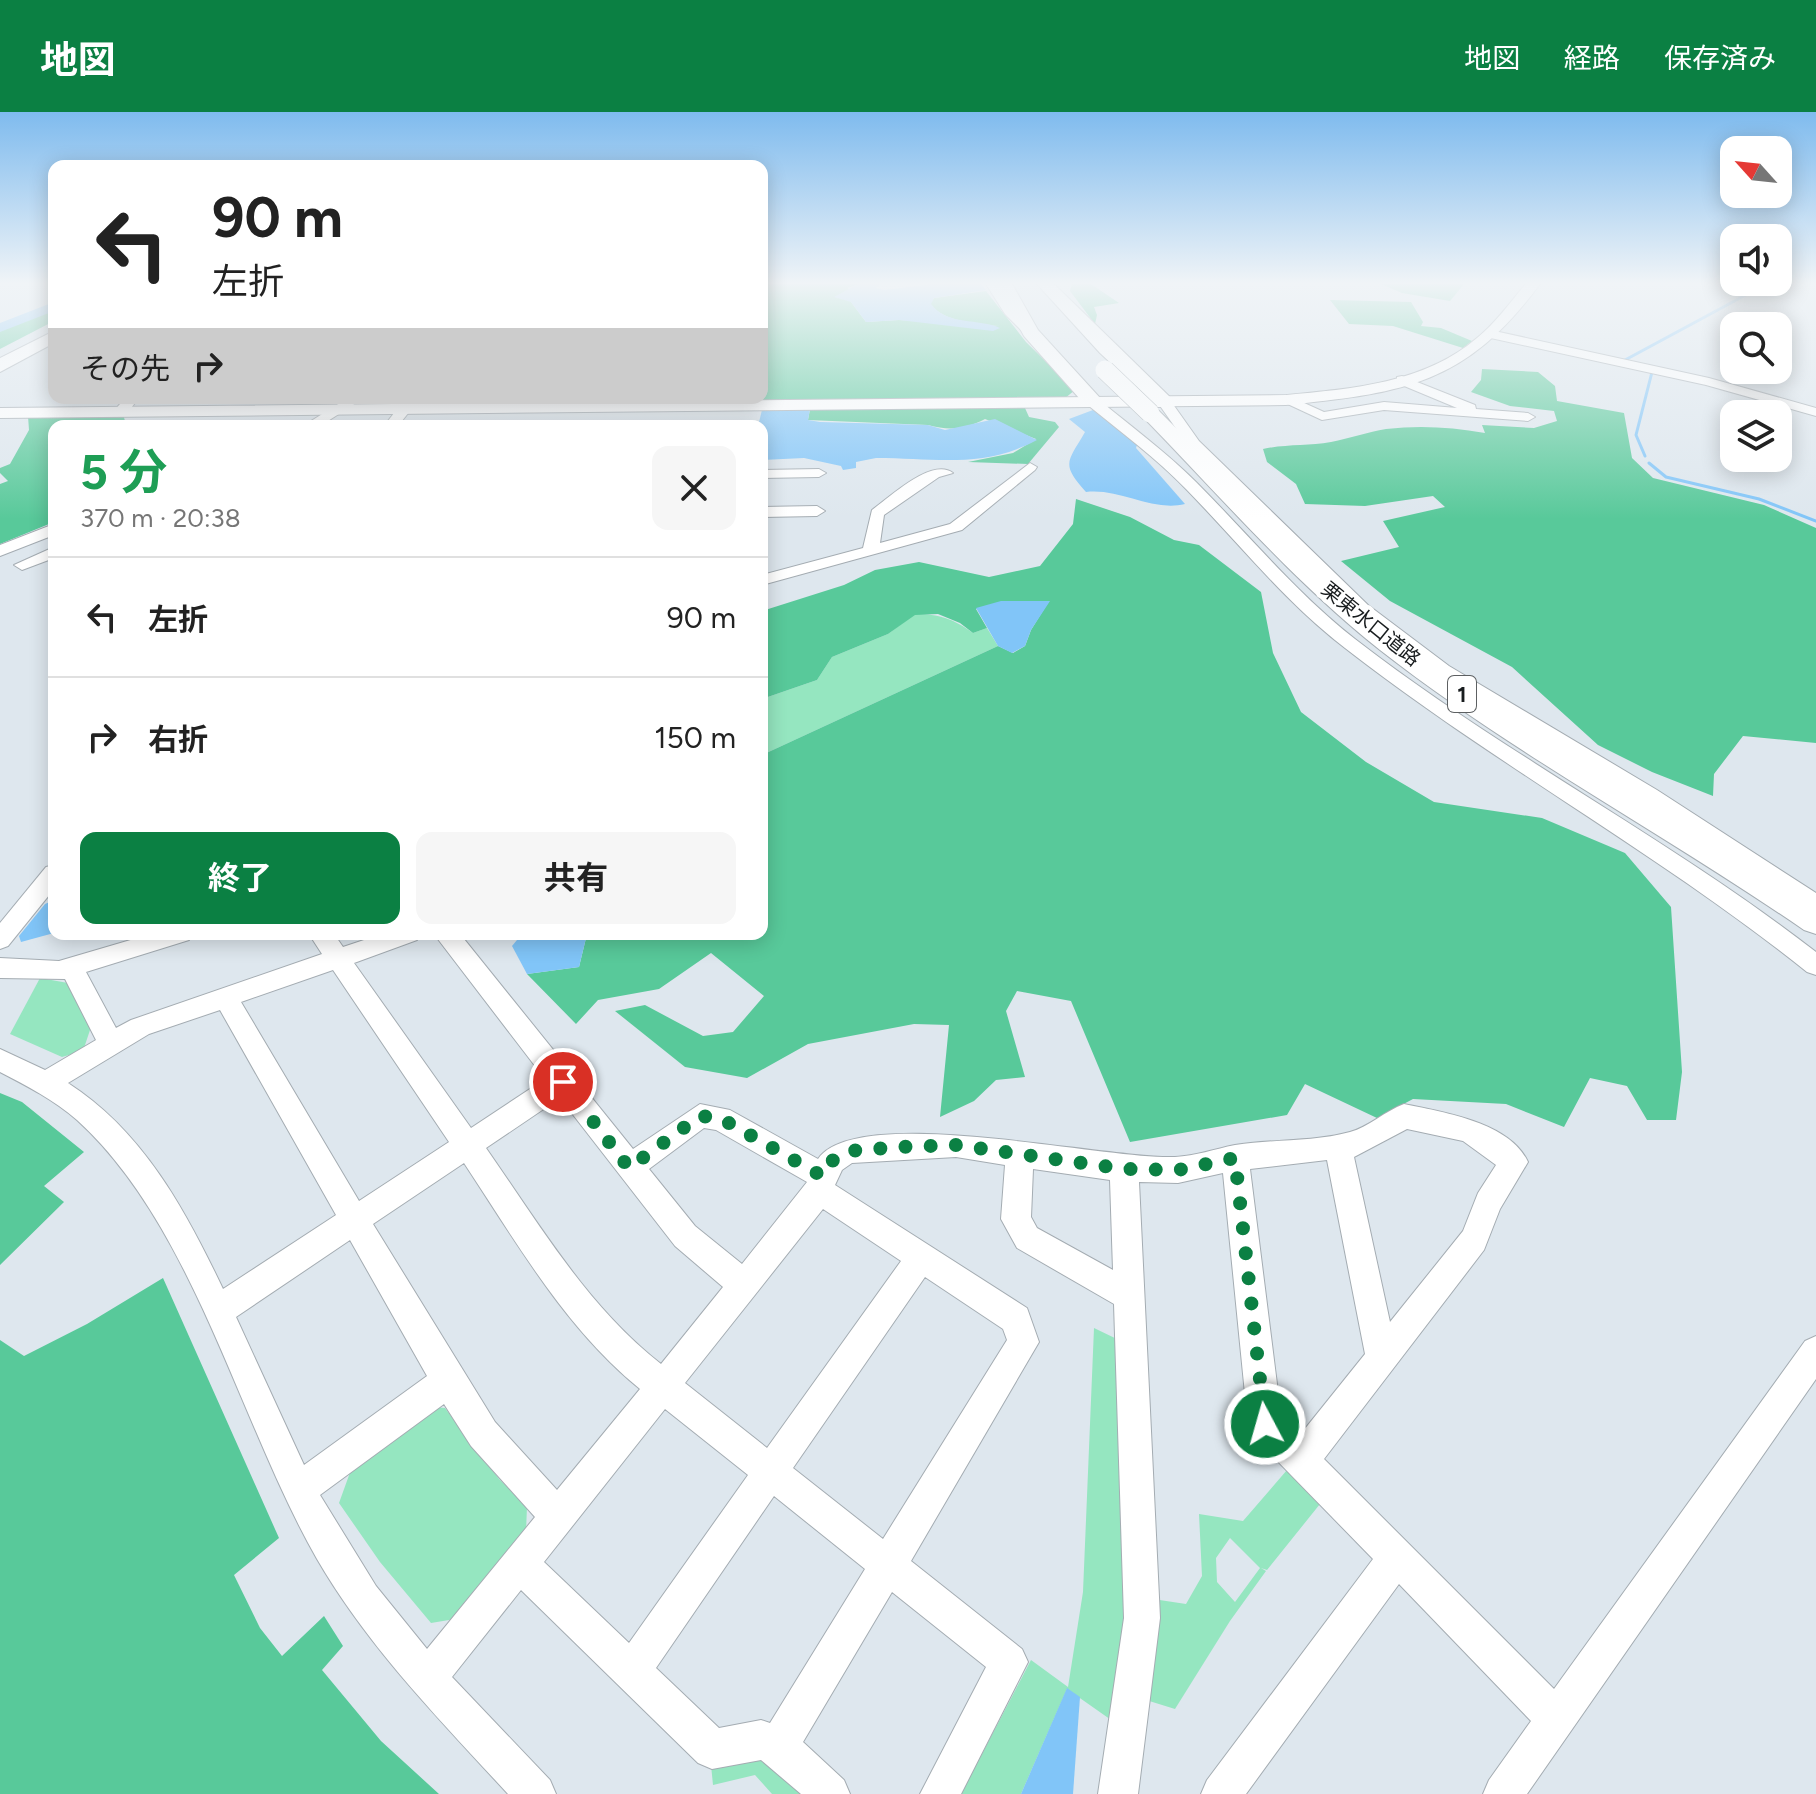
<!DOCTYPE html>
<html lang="ja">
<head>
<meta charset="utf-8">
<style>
  :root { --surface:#fff; --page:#f6f6f6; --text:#222; --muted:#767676; --line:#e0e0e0; --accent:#0b8043 }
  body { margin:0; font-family:Figtree,"Noto Sans JP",sans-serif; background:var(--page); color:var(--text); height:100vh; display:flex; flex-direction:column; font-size:30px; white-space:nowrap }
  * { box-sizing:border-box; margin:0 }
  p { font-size:26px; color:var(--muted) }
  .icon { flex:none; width:44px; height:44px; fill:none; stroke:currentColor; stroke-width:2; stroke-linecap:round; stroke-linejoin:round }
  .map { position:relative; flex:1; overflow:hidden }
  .details { position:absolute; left:48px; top:308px; width:720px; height:520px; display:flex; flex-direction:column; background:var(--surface); border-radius:16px; box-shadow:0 4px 20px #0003 }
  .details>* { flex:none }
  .hud { position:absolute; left:48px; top:48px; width:720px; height:244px; border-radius:16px; box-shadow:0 4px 20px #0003; background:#fff; color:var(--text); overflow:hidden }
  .needle { width:52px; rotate:297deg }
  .controls { position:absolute; left:1720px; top:24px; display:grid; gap:16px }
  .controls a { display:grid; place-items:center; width:72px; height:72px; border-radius:16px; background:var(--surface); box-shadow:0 4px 20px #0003; font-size:40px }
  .pin { position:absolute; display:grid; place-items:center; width:68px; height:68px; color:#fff; margin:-34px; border:4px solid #fff; border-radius:50%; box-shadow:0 2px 8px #0007 }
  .me { position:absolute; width:88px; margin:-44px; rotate:354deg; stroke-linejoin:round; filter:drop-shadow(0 0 6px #0008) }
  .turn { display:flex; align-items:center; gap:28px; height:168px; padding:0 32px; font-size:36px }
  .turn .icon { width:104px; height:104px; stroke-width:2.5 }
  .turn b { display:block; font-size:56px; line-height:68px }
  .then { display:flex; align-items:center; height:76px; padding:0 32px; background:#0003; gap:16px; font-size:30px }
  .round { display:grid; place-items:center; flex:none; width:84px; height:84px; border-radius:16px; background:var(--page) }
  .overview { display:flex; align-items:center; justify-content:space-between; height:136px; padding:0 32px }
  h1 { font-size:48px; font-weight:700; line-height:60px; color:#1e9e55 }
  .button { display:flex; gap:16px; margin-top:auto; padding:16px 32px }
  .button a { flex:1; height:92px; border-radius:16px; background:var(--accent); color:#fff; font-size:32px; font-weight:700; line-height:92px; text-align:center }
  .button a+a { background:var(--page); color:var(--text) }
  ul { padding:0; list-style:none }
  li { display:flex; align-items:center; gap:24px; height:120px; padding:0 32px; border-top:2px solid var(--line) }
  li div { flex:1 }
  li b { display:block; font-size:30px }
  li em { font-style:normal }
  header { display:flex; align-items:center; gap:48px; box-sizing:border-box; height:112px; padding:0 40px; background:var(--accent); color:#fff }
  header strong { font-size:38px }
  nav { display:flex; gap:44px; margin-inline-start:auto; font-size:28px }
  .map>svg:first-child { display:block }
</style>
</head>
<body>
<header>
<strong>地図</strong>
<nav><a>地図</a><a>経路</a><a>保存済み</a></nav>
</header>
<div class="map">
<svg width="1816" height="1682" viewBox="0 0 1816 1682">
  <rect width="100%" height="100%" fill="#dee7ee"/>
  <!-- green -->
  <g fill="#95e6c0" fill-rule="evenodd">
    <polygon points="419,286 699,286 699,289 416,291"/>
    <path d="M915,502C939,502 954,507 973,521L987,516L998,534L762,643V587L817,568L832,545L888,522Z"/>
    <polygon points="40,866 68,871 91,915 83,939 62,945 10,922"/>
    <polygon points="1094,1216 1121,1229 1129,1503 1114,1610 1067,1577 1021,1682 961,1682 1031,1548 1068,1575 1083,1480"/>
    <polygon points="433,1295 445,1296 499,1367 527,1394 526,1421 455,1507 431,1511 380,1450 339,1391 352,1355"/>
    <path d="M1287,1358L1320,1392L1267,1458L1261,1456L1266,1459L1230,1509L1175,1597L1146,1588L1153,1487L1186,1492L1202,1464L1199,1402L1243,1409ZM1230,1426L1260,1456L1235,1490L1217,1470L1216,1446Z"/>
    <polygon points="755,1643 805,1682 772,1682 755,1663 713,1673 711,1653"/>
  </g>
  <!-- forest -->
  <g fill="#58c99a">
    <path d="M762,172H858L848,176L851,190L866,210L899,208L999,214C977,211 945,211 930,192L934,186L986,179L1026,230L1075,278L1064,287L699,289V286H762Z"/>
    <polygon points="1072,172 1091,172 1119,191 1094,195 1097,203 1095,212 1070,179"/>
    <polygon points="1381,172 1464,172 1450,189 1402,181"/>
    <polygon points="1330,188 1411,190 1423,210 1421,214 1441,216 1472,229 1463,236 1393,214 1349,212"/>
    <polygon points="54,195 54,209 0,237 0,217"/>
    <path d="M1482,257L1538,260L1555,274L1557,289L1624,301L1632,346L1653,366L1764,393L1816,416V631L1743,624L1714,662L1713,684L1652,660L1598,633L1512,555L1390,489L1341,449L1399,435L1383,409L1445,395L1433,384L1365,394L1305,392L1296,372L1267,350L1263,337C1286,332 1308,334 1331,330C1350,326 1368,320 1386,317C1420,313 1451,315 1485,321L1482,313L1534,316L1557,309L1554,299L1510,294L1471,280L1481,268Z"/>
    <path d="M1025,296L1029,305L1055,310L1059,315L1028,352L968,350L1013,341L1036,327L985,307C966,317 950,319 928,313L808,308L810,297Z"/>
    <polygon points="123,302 125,309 162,308 155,314 54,314 54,410 0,432 0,372 8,369 0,361 0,356 10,352 29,318 28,304"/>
    <polygon points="1076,387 1130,405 1174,428 1199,433 1261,480 1273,541 1301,600 1366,650 1434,690 1542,706 1625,741 1671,795 1682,960 1676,1008 1647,1008 1627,974 1590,966 1564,1015 1506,992 1413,987 1377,1006 1305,972 1287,1003 1130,1030 1071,889 1017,879 1006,899 1025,965 996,968 974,989 940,1005 949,913 914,912 808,932 747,966 685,955 615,899 645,893 703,924 733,920 764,884 711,841 659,877 598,888 576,912 527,862 579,855 587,822 762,822 762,643 998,534 1013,541 1025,534 1031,518 1049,489 976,497 987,516 973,521 960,511 938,502 915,503 888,522 832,545 817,568 762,587 762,499 844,473 875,458 919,450 989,465 1040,454 1073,412"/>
    <polygon points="0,981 22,990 84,1040 44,1074 64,1090 0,1153"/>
    <polygon points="163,1166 279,1426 234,1463 260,1516 282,1544 324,1504 343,1534 322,1558 381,1629 439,1682 0,1682 0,1228 24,1244 87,1212"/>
  </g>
  <!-- water -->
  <g fill="#81c5f8">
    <path d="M858,172H880L876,176L884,178L935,172H981L986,178L934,186L931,192C947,214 979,206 1000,216L993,219L899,208L866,210L851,190L834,185Z"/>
    <path d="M810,297L808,308L820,310L928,313L945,318L995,307L1037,328C982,357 936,346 876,346L856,350V356L843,358L841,354L804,346L762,348V314H758L762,298Z"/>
    <path d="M1093,298L1101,301L1137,333L1136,336L1185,392C1152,400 1120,376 1086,380C1060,351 1068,350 1085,320L1069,307Z"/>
    <polygon points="1001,489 1050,489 1031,518 1025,534 1012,541 998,534 976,496"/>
    <polygon points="54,788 54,821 21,830 19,824 45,792"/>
    <polygon points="522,822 587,822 579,855 527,862 512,834"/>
    <polygon points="1067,1576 1080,1585 1073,1682 1021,1682"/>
  </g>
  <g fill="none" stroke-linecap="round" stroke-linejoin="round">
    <!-- stream -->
    <g stroke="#81c5f8" stroke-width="3">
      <polyline points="1628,249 1625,248 1766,172"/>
      <polyline points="1645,344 1636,323 1652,260"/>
      <polyline points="1649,351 1666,365 1759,387 1816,409"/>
    </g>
    <!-- river -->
    <polygon fill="#81c5f8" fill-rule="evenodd" points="54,190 54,199 0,220 0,211"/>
    <!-- minor casing -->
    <g stroke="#a4acb2" stroke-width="2">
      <g id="minor">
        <polygon points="986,172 996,172 1013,198 1034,217 1034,223 1026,223 1005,202"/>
        <polygon points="1490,218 1709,266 1816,296 1816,304 1706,273 1486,225 1486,219"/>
        <polygon points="1402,264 1475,293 1476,297 1528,301 1535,305 1528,309 1384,298 1322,308 1279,288 1291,285 1324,300 1384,290 1457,296 1397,271 1397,265"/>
        <polygon points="125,286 139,286 127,301 117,301 115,298"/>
        <polygon points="348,286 364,286 320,314 303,314"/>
        <path d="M1089,288H1099C1132,315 1166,340 1196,370C1249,423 1296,481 1355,527C1502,641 1669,726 1816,840V863L1807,860C1660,742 1494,652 1345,536C1285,490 1238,430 1186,377C1156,346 1122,321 1089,294Z"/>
        <polygon points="1160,288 1170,288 1199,329 1368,493 1449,554 1657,678 1816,781 1816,801 1643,688 1435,562 1356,501 1189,335 1158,291"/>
        <polygon points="401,292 413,295 398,314 384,314"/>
        <path d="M1030,351L1037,355L1035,358L962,418L762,473V463L863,436L872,398C890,385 932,345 953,361L939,365L884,403L880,431L950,412Z"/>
        <polygon points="762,358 819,357 826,361 819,365 762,366"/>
        <polygon points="762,395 817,394 825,399 817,404 762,405"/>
        <polygon points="54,412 54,423 0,444 0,433"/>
        <polygon points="54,435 54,446 22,458 14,453"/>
        <polygon points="54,753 54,777 8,834 0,837 0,811 46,755"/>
        <path d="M151,822H193L189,828L86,860L116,916L131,908L322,842L309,822H334L343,835L382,822H421L417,828L354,851L471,1016L545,967L434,822H460L633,1037L700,992L730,998L818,1047C857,990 1106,1048 1175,1045C1195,1044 1215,1037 1235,1033C1272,1027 1314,1030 1350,1020C1369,1015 1385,999 1404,992C1442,1000 1510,1010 1528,1050L1500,1097L1484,1138L1324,1347L1554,1577L1805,1229L1816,1224V1267L1527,1682H1483L1489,1668L1531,1609L1399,1472L1246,1682H1201L1207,1668L1373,1447L1253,1324L1248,1312L1223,1061L1178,1071L1139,1070L1160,1506L1138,1682H1098L1124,1506L1114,1192L1017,1136L1001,1107L1005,1053L956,1045L852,1051L842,1058L835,1073L1027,1196L1039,1230L911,1449L1022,1537L1028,1550L961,1682H920L986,1555L892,1480L803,1630L844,1668L850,1682H801L761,1648L712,1657L698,1651L521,1478L452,1565L550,1668L556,1682H508C440,1608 368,1535 317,1447C239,1311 194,1114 77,1008C54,988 27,974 0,960V937L45,958L96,928L65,867L0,866V846L59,849ZM333,858L449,1030L359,1089L241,890ZM220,898L336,1103L223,1177C186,1099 143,1019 68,971L149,922ZM560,986L675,1134L723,1175L661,1252C587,1194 539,1112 486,1036ZM704,1016L716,1018L807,1070L742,1152L695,1114L649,1057ZM1407,1017L1463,1029L1496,1053L1478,1081L1463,1119L1390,1210L1354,1045ZM1327,1048L1365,1242L1300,1323L1281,1304L1250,1057ZM464,1051C517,1131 565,1216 640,1277L557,1378L495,1310L373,1112ZM1033,1057L1110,1068L1113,1158L1037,1116L1031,1105ZM823,1097L901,1149L767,1336L685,1271ZM350,1128L427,1264L304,1353L236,1205ZM925,1165L1003,1217L1007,1228L883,1427L793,1356ZM444,1292L471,1334L535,1405L427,1537L376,1474L320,1383ZM665,1297L748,1363L629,1531L544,1450ZM774,1384L865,1457L770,1611L761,1608L719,1616L656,1556Z"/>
      </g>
    </g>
    <!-- major casing -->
    <g stroke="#a4acb2" stroke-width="2">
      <path id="major" d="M1526,172H1540C1466,272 1405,281 1286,293L0,306V296L1286,283C1351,277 1425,271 1477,226C1496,211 1510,190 1526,172Z"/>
    </g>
    <!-- highway casing -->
    <g stroke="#a4acb2" stroke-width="2">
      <g id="highway">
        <polygon points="996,172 1012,172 1038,218 1101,287 1104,291 1101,295 1087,295 1024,224"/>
        <polygon points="1037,172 1054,172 1172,287 1175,291 1172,295 1158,295 1100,241"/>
        <polygon points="54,219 54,231 0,260 0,246"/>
        <path d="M1150,295L1157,297C1236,375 1311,459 1400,527C1531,626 1679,701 1816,791V822L1804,818C1665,722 1513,642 1380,538C1293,469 1220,384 1143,305L1140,301L1143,297Z"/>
      </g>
    </g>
    <!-- minor -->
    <use href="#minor" fill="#fff" fill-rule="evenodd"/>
    <!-- major -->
    <use href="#major" fill="#fff" fill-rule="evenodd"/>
    <!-- highway -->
    <use href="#highway" fill="#fff" fill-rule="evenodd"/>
    <!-- highway-bridge casing -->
    <g stroke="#a4acb2" stroke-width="20" stroke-linecap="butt">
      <polyline id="highway-bridge" points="1105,258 1150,301"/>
    </g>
    <!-- highway-bridge -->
    <use href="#highway-bridge" stroke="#fff" stroke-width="19"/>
  </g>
  <!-- sky -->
  <linearGradient id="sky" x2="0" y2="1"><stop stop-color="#7fbbee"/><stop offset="0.42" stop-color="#f0f4f7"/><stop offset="1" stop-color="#f0f4f7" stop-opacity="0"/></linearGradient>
  <rect width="1816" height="407" fill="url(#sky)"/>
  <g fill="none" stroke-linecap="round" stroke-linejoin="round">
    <!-- route -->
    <polyline stroke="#0b8043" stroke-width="14" stroke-dasharray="0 25.2" points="563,970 629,1056 700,1004 720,1006 822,1064 832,1049 848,1039 899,1035 956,1033 1124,1057 1178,1058 1235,1046 1265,1312"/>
  </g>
  <g text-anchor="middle" stroke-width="8" stroke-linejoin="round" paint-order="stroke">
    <!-- far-street labels -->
    <g font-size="20" fill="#181c1e" stroke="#fff">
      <text transform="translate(1371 512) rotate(39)" y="7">栗東水口道路</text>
    </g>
    <!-- shield labels -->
    <rect fill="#fff" stroke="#5d6062" stroke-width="2" x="1448" y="564" width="28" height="36" rx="6"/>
    <g font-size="22" font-weight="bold" fill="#181c1e">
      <text x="1462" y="590">1</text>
    </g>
  </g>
</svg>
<div class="controls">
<a><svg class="needle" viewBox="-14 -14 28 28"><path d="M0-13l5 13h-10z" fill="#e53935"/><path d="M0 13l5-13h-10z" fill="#767676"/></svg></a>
<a><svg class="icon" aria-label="sound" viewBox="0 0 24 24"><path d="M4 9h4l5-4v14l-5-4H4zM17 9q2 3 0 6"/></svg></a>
<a><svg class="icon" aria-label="search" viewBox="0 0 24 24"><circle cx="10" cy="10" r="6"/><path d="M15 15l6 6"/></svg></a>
<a><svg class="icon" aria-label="layers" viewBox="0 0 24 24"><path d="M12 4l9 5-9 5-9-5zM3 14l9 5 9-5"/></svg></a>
</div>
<div class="pin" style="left:563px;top:970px;background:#d93025"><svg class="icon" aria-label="arrive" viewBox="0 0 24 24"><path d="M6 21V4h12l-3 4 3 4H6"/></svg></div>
<svg class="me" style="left:1265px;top:1312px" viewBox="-20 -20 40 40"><circle r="17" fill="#0b8043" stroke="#fff" stroke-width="3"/><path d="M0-11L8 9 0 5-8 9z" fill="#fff"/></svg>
<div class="hud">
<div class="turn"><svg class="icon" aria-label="left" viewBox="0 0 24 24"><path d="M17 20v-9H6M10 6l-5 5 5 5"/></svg><div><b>90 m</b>左折</div></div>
<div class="then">その先<svg class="icon" aria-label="right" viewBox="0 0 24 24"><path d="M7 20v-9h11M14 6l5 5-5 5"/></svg></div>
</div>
<section class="details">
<div class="overview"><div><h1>5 分</h1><p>370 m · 20:38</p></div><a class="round"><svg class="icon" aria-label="close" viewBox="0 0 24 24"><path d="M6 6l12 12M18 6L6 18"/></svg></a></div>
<ul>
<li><svg class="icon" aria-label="left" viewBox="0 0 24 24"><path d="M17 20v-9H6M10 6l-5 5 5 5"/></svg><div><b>左折</b></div><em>90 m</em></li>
<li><svg class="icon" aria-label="right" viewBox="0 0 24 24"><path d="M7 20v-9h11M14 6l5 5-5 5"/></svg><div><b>右折</b></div><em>150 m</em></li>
</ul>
<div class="button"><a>終了</a><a>共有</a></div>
</section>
</div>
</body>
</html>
